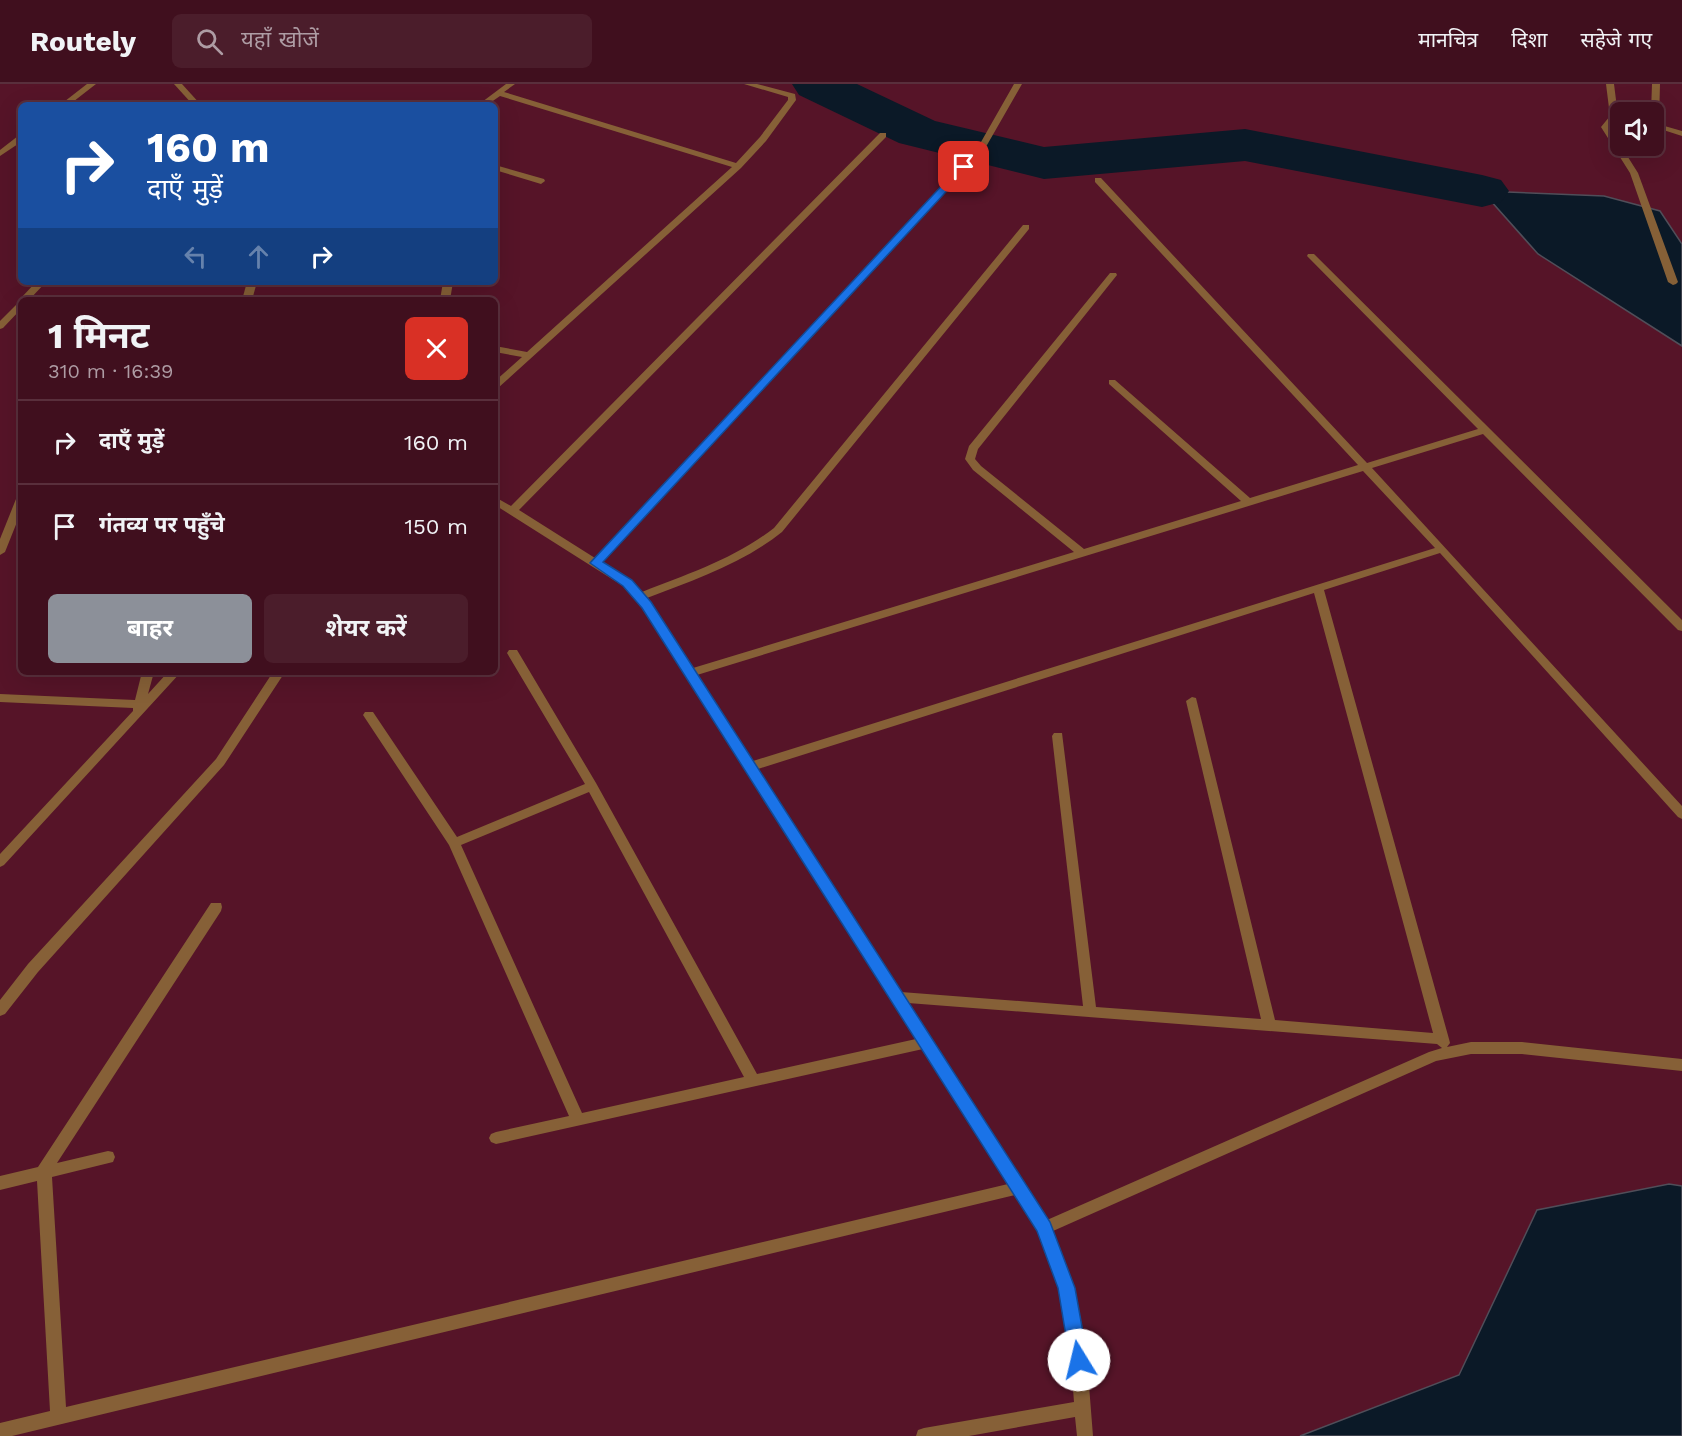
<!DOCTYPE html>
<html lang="hi">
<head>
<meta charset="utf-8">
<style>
  :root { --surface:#400f1e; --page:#4b1d2b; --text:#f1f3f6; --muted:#ae9ca4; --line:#592f3c; --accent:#8c9099 }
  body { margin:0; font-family:"Work Sans","Noto Sans Devanagari",sans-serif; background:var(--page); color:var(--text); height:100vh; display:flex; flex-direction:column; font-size:22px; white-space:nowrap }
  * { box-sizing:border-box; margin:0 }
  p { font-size:20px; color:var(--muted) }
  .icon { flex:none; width:33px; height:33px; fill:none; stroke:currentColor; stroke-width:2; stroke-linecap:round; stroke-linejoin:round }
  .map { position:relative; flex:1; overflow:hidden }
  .details { position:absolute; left:18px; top:213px; width:480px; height:378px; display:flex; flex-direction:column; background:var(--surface); border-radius:9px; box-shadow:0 6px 24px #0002,0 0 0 2px var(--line) }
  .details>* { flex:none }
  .guide { position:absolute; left:18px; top:18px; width:480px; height:183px; border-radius:9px; box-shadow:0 6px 24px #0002,0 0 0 2px var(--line); background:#1a4fa0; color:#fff; overflow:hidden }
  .controls { position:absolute; left:1610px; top:18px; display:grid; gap:12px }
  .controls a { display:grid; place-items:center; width:54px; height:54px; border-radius:9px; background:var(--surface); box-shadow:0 6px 24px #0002,0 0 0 2px var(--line); font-size:30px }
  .pin { position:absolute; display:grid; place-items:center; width:51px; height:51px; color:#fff; margin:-26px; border-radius:12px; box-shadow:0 3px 9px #0006 }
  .me { position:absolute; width:66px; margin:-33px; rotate:351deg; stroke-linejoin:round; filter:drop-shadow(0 0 4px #0008) }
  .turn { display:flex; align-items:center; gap:21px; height:126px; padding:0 30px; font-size:27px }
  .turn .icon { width:78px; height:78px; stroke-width:2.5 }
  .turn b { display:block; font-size:42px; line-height:51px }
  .lanes { display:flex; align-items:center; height:57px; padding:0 30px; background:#0003; justify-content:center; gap:30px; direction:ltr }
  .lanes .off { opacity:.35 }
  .round { display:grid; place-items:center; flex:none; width:63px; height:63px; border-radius:9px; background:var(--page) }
  .summary { display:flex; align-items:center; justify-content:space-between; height:102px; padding:0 30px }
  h1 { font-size:36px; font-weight:700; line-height:45px }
  .cta { display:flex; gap:12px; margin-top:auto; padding:12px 30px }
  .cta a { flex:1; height:69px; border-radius:9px; background:var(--accent); color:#fff; font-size:24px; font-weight:700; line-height:69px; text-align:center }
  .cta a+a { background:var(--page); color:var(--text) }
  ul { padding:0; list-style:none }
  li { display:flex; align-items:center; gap:18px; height:84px; padding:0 30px; border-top:2px solid var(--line) }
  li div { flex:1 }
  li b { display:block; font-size:22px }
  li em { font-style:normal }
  header { display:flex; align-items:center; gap:36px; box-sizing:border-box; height:84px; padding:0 30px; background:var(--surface); border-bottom:2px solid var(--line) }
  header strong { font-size:28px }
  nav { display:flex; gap:33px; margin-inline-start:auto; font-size:21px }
  .search { width:420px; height:54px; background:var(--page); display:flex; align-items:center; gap:15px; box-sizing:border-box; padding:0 21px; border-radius:9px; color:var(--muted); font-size:22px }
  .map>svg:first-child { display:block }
</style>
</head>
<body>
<header>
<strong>Routely</strong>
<div class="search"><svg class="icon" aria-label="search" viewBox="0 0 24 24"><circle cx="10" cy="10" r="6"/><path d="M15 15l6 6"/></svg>यहाँ खोजें</div>
<nav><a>मानचित्र</a><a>दिशा</a><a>सहेजे गए</a></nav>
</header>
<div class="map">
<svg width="1682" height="1352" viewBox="0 0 1682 1352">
  <rect width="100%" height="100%" fill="#561428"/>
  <!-- water -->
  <g fill="#0b1927" stroke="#504e59" stroke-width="1.5">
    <polygon points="1482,107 1604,112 1660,127 1682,160 1682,262 1538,170"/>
    <polygon points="1669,1100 1682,1102 1682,1352 1300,1352 1459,1291 1537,1126"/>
  </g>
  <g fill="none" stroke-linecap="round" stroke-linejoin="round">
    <!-- river -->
    <polygon fill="#0b1927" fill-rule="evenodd" points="792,0 857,0 935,37 1044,63 1245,45 1482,91 1501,96 1509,107 1501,118 1482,123 1245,77 1044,95 899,59 799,11"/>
    <!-- minor -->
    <g fill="#866037" fill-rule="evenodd">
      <polygon points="87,0 96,0 69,21 60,21"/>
      <polygon points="174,0 182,0 201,21 193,21"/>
      <polygon points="506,0 515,0 504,8 736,79 760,53 788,16 788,13 744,0 757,0 795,10 796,16 766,57 741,84 498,304 495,305 495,297 522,273 495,268 495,262 527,268 732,83 500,12 487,21 478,21"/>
      <path d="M1014,0H1022L983,68L602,479L631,496L642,508C688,490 734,475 774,444L1023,141H1029V145L782,448C742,480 694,496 647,514L693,584L1074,468L973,386L965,375L969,362L1110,189H1116L1117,191L978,365L975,375L981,382L1084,465L1241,417L1109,300V296H1115L1250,414L1358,381L1095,98V94H1101L1367,379L1478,345L1307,172L1308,170H1314L1682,536V547L1678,546L1483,350L1372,384L1682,722V735L1678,733L1440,469L1324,506L1449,955L1450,959L1447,963L1471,958H1522L1682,975V987L1522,970H1471L1436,977L1053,1147L1075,1204L1087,1276L1093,1352H1077L1075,1333L969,1352H916L918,1346L924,1344L1074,1318C1070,1260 1065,1198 1037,1147C1031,1134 1022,1123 1015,1111L12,1352H0V1339L50,1327L37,1097L0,1106V1092L38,1083L211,819H221L222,823L221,827L57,1079L108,1067L113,1068L115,1073L113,1078L52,1093L66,1323L1008,1100L923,965L496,1060L491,1058L489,1054L491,1050L496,1048L569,1032L449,761L363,631L365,628H373L457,753L585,700L507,569L509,566H517L596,699L757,990L916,955L643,524L623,502L495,421V413L511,422L880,49H886V53L519,426L595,474L977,65ZM1363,387L1435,464L753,677L697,591ZM1314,509L1433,949L1275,936L1196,614L1192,613L1186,617L1261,935L1096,923L1062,649H1054L1052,652L1083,922L901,908L758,685ZM589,708L744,993L582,1029L461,761ZM908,919L1437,960L1442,964L1429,968L1047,1136Z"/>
      <polygon points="1606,0 1614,0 1618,32 1609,43 1638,89 1678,198 1676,200 1673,201 1668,198 1630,89 1601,43 1610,32"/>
      <polygon points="1652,0 1660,0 1659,37 1661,41 1682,47 1682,52 1654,43 1653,28 1651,28"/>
      <polygon points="18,52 21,52 21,58 0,72 0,66"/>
      <polygon points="495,81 544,95 545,97 541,100 495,86"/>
      <polygon points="36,198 46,198 29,216 21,216 21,225 3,244 0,245 0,237 20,217 21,214"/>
      <polygon points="247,198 257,198 252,216 242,216"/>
      <polygon points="443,198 453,198 450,216 440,216"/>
      <polygon points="21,412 21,428 5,468 0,471 0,455 16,415"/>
      <polygon points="142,588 154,588 148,610 168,588 181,588 4,781 0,783 0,770 133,627 133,624 0,618 0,610 135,616"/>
      <polygon points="273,588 285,588 224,681 38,888 5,930 0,932 0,916 28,880 216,675"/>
    </g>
  </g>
  <!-- route -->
  <polygon fill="#1a73e8" stroke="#114b97" stroke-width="1.5" points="961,81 969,83 603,478 632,496 651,518 1050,1138 1075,1204 1088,1276 1085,1282 1079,1284 1072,1282 1070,1276 1058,1204 1037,1147 642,524 623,502 590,479"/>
</svg>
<div class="controls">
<a><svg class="icon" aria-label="sound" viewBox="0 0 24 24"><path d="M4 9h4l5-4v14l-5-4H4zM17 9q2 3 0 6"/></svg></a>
</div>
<div class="pin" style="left:964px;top:83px;background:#d93025"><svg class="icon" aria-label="arrive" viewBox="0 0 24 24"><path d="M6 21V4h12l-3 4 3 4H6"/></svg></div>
<svg class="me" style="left:1079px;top:1276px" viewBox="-20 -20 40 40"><circle r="19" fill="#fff"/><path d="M0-13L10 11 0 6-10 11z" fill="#1a73e8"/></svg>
<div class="guide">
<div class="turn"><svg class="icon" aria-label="right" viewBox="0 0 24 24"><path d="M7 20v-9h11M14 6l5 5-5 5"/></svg><div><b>160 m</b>दाएँ मुड़ें</div></div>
<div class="lanes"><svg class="icon off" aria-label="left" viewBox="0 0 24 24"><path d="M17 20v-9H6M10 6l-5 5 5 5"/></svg><svg class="icon off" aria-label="ahead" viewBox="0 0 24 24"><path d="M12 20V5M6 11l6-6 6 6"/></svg><svg class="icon" aria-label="right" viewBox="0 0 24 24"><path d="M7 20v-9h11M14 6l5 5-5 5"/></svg></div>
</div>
<section class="details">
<div class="summary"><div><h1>1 मिनट</h1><p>310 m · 16:39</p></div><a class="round" style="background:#d93025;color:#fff"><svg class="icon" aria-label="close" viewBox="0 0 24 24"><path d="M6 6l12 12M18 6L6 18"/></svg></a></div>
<ul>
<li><svg class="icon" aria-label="right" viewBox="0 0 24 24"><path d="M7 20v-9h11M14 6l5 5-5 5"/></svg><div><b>दाएँ मुड़ें</b></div><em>160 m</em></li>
<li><svg class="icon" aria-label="arrive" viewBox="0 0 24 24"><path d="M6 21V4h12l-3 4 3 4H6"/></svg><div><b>गंतव्य पर पहुँचे</b></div><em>150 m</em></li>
</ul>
<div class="cta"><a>बाहर</a><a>शेयर करें</a></div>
</section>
</div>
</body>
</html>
